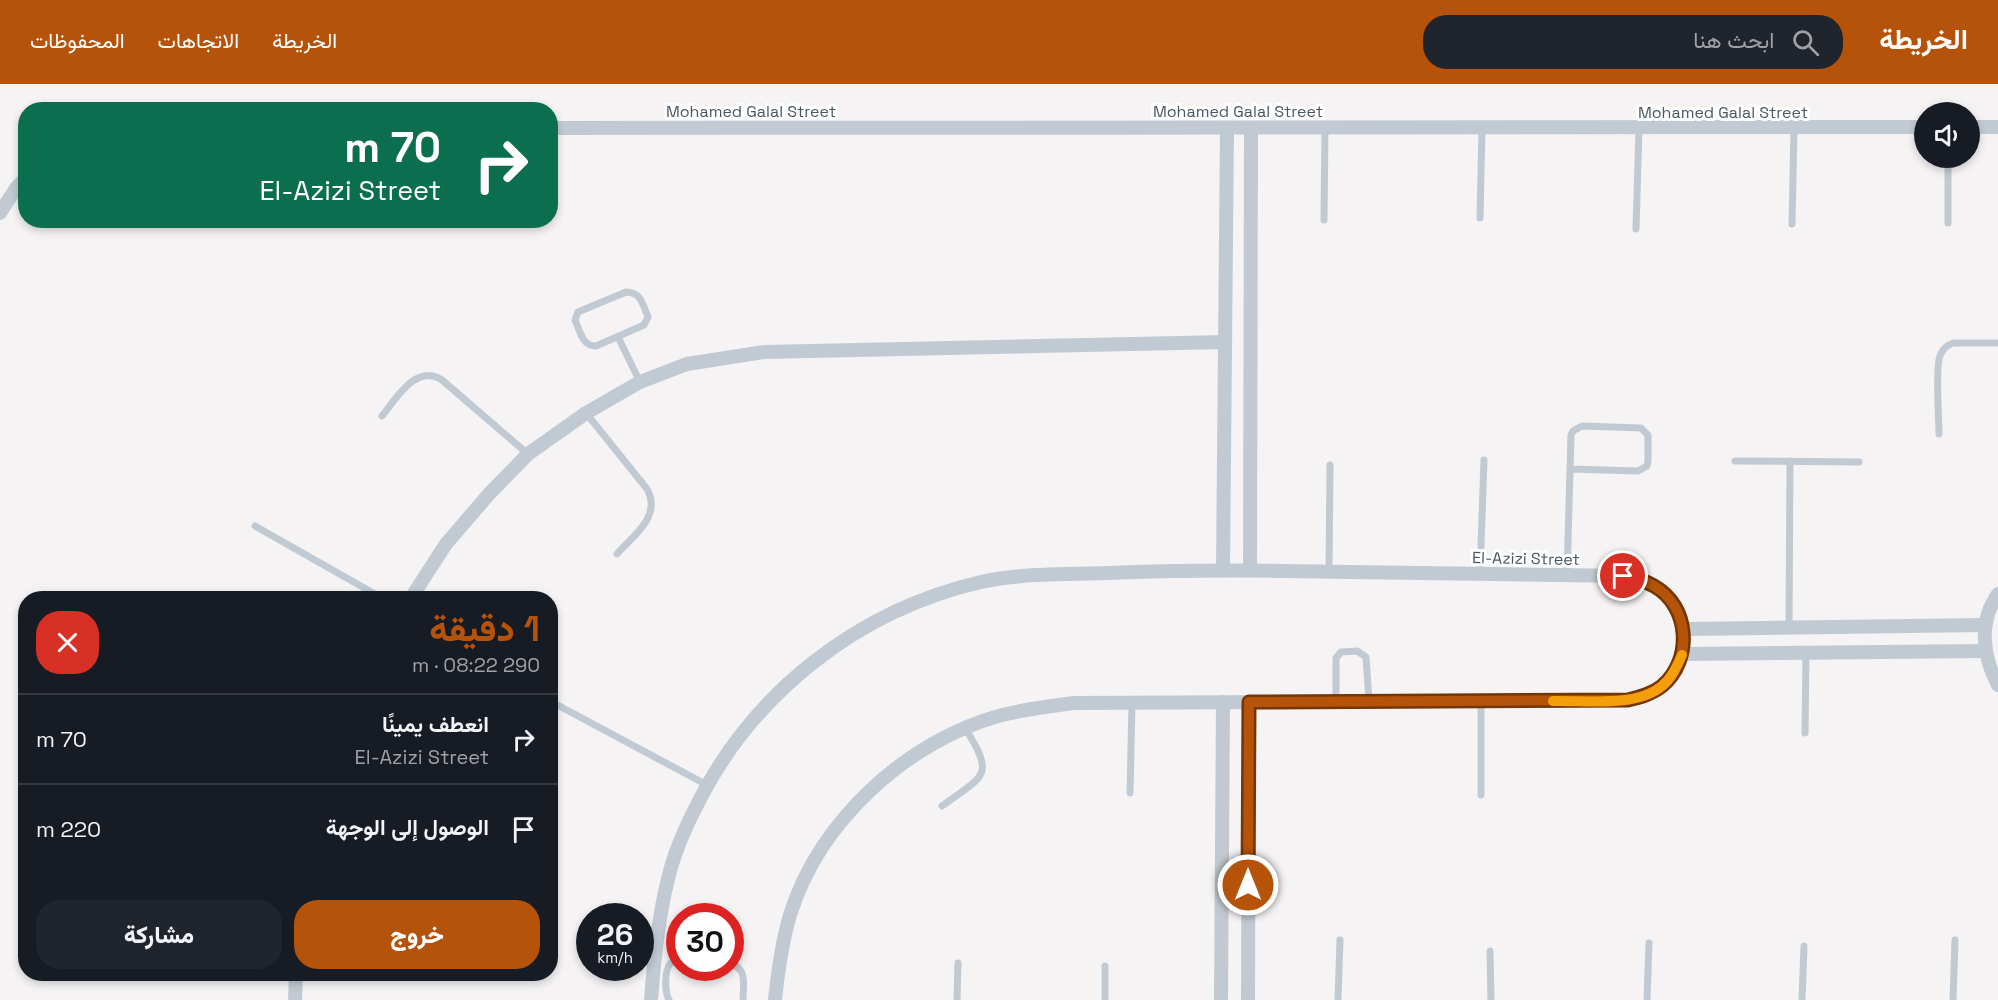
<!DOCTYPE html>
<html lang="ar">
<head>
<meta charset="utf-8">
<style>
  :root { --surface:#171b24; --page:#20242c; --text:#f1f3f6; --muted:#9ea1a6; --line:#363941; --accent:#b45309 }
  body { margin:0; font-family:"Space Grotesk",Vazirmatn,sans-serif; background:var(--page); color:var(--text); direction:rtl; height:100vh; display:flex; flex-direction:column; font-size:22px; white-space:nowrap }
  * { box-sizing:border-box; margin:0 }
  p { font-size:20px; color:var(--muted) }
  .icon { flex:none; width:33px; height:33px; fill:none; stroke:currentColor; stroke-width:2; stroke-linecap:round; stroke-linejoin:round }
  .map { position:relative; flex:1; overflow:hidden; direction:ltr }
  .sheet { position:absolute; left:18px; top:507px; width:540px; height:390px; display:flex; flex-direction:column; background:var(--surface); border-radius:24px; box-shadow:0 3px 9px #0003; direction:rtl }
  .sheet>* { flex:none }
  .banner { position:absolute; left:18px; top:18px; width:540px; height:126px; border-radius:24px; box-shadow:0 3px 9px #0003; direction:rtl; background:#0b6e4f; color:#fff; overflow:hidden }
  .fabs { position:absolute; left:1914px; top:18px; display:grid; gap:12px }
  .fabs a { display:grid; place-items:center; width:66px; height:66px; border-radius:50%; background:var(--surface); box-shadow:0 3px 9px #0003; font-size:30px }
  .speed { position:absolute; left:576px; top:819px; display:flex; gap:12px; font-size:30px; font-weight:700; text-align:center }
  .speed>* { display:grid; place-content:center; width:78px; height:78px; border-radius:50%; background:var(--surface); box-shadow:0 3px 9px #0003; line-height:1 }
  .speed small { font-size:15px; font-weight:400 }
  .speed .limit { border:9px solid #d22; background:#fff; color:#111 }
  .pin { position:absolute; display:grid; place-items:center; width:51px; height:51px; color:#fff; margin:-26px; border:3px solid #fff; border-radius:50%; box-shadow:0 2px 6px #0007 }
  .me { position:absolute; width:66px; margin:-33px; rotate:0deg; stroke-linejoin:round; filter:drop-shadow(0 0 4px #0008) }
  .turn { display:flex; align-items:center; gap:21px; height:126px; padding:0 18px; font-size:27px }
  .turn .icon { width:78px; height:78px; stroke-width:2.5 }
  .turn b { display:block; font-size:42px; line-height:51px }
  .round { display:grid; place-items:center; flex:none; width:63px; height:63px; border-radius:24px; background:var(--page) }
  .summary { display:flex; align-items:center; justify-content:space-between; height:102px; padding:0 18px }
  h1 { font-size:36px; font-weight:800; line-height:45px; color:var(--accent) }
  .button { display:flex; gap:12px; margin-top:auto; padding:12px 18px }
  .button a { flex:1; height:69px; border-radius:24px; background:var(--accent); color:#fff; font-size:24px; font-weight:800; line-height:69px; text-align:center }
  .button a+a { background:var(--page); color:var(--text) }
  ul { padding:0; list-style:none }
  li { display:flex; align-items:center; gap:18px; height:90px; padding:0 18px; border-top:2px solid var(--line) }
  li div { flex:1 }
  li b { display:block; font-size:22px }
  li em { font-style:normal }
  header { display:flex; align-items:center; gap:36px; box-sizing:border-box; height:84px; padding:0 30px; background:var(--accent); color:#fff }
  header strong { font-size:28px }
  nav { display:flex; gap:33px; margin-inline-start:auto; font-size:21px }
  .search { width:420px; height:54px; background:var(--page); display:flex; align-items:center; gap:15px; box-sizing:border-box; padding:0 21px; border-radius:24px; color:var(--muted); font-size:22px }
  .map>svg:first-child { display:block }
</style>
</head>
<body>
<header>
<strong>الخريطة</strong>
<div class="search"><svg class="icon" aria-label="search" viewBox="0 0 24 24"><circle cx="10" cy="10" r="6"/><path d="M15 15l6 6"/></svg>ابحث هنا</div>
<nav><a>الخريطة</a><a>الاتجاهات</a><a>المحفوظات</a></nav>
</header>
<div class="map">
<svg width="1998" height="916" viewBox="0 0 1998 916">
  <rect width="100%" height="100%" fill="#f5f3f3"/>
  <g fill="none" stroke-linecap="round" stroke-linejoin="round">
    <!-- service -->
    <g stroke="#c1cad2" stroke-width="7">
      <polyline points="1480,134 1482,44"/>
      <polyline points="1324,136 1325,44"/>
      <polyline points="1948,139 1948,74"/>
      <polyline points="1792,140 1794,44"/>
      <polyline points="1636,145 1639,45"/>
      <path d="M626,208C641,208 643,221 648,233L644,241L596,262C582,262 580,247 575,236L578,228Z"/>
      <polyline points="618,253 640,298"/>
      <path d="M586,329L647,405C662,432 634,451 617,470"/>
      <path d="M382,332C396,315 416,279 442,296L528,370"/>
      <path d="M1939,350C1939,334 1935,284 1940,272C1942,266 1947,261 1953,259H1998"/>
      <polyline points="1735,377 1859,378"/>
      <polyline points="255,442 382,514"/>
      <polyline points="1329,488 1330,381"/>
      <polyline points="1480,490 1484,376"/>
      <polyline points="1567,492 1571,351 1573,347 1582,342 1641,344 1648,351 1648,377 1647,382 1638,387 1570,385"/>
      <polyline points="1789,544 1790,377"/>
      <polyline points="550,617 707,701"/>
      <polyline points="1336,617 1336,574 1341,568 1357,567 1366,573 1369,617"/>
      <polyline points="1805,649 1806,569"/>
      <polyline points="1130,709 1132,619"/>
      <polyline points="1481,711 1481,617"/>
      <path d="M942,722C984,691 996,693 965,644"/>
      <polyline points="1490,867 1491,916"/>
      <path d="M730,880C748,884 743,901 743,916"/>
      <path d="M669,916C665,909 664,887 670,880C673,876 676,876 680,875"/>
      <polyline points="957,916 958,879"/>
      <polyline points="1105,916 1105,882"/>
      <polyline points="1338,916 1340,856"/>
      <polyline points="1647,916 1649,859"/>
      <polyline points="1802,916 1804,862"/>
      <polyline points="1953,916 1955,856"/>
    </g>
    <!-- minor -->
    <g stroke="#c1cad2" stroke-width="14">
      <polyline points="1970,43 1998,43"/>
      <polyline points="550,44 1924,43"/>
      <polyline points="0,129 16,104 26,94"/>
      <polyline points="1223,486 1227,44"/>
      <polyline points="1250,486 1251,44"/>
      <path d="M1998,510C1978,538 1983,573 1998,601"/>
      <polyline points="411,514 446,460 489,410 528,370 586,329 640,298 687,280 764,268 1225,258"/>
      <polyline points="1684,545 1985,541"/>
      <polyline points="1682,570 1985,567"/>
      <polyline points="295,916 296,890"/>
      <path d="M651,916C654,876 658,834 668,795C674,769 685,744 697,721C753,608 859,526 981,498C1023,489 1066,490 1109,489C1166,487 1223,486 1281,487C1395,489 1509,491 1623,492C1634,494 1645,496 1655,502C1691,522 1693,576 1662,602C1652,610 1640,613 1628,616L1074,619C1050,622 1026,625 1002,631C908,656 819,737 790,831C782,858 778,887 775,916"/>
      <polyline points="1221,916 1223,618"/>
      <polyline points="1248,916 1249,618"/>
    </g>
  </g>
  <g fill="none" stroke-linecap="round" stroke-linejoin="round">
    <!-- route casing -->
    <g stroke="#753606" stroke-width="15">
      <path id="route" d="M1248,801L1249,618L1628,616C1640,613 1652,610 1662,602C1693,576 1690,522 1654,502C1644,496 1634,494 1623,492"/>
    </g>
    <!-- route -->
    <use href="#route" stroke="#b45309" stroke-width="10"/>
    <!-- slow -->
    <path stroke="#f59e0b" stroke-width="10" d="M1553,617C1585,616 1636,624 1662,602C1672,594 1677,582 1682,571"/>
  </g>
  <g text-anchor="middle" stroke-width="6" stroke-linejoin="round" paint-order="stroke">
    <!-- street labels -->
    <g font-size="16" fill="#4a5661" stroke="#fff">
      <text x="751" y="33">Mohamed Galal Street</text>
      <text x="1238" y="33">Mohamed Galal Street</text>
      <text x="1723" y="34">Mohamed Galal Street</text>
      <text transform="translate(1526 474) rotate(1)" y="6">El-Azizi Street</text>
    </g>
  </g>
</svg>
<div class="fabs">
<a><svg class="icon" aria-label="sound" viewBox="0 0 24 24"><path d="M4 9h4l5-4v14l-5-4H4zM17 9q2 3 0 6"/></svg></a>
</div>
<div class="speed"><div>26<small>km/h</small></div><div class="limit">30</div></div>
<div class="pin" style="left:1623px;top:492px;background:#d93025"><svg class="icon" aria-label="arrive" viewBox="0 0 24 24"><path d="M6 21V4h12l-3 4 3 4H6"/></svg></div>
<svg class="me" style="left:1248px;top:801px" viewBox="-20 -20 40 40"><circle r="17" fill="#b45309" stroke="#fff" stroke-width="3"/><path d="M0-11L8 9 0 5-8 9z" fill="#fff"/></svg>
<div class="banner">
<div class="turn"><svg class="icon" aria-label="right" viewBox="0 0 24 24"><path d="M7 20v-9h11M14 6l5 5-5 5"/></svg><div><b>70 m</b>El-Azizi Street</div></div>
</div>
<section class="sheet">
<div class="summary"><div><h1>1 دقيقة</h1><p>290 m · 08:22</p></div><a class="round" style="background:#d93025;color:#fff"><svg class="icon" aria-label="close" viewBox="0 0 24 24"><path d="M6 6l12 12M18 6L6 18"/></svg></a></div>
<ul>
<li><svg class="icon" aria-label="right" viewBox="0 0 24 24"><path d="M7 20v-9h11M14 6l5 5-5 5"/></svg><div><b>انعطف يمينًا</b><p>El-Azizi Street</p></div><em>70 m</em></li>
<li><svg class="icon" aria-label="arrive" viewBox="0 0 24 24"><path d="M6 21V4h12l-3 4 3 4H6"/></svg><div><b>الوصول إلى الوجهة</b></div><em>220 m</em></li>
</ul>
<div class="button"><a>خروج</a><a>مشاركة</a></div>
</section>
</div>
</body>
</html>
